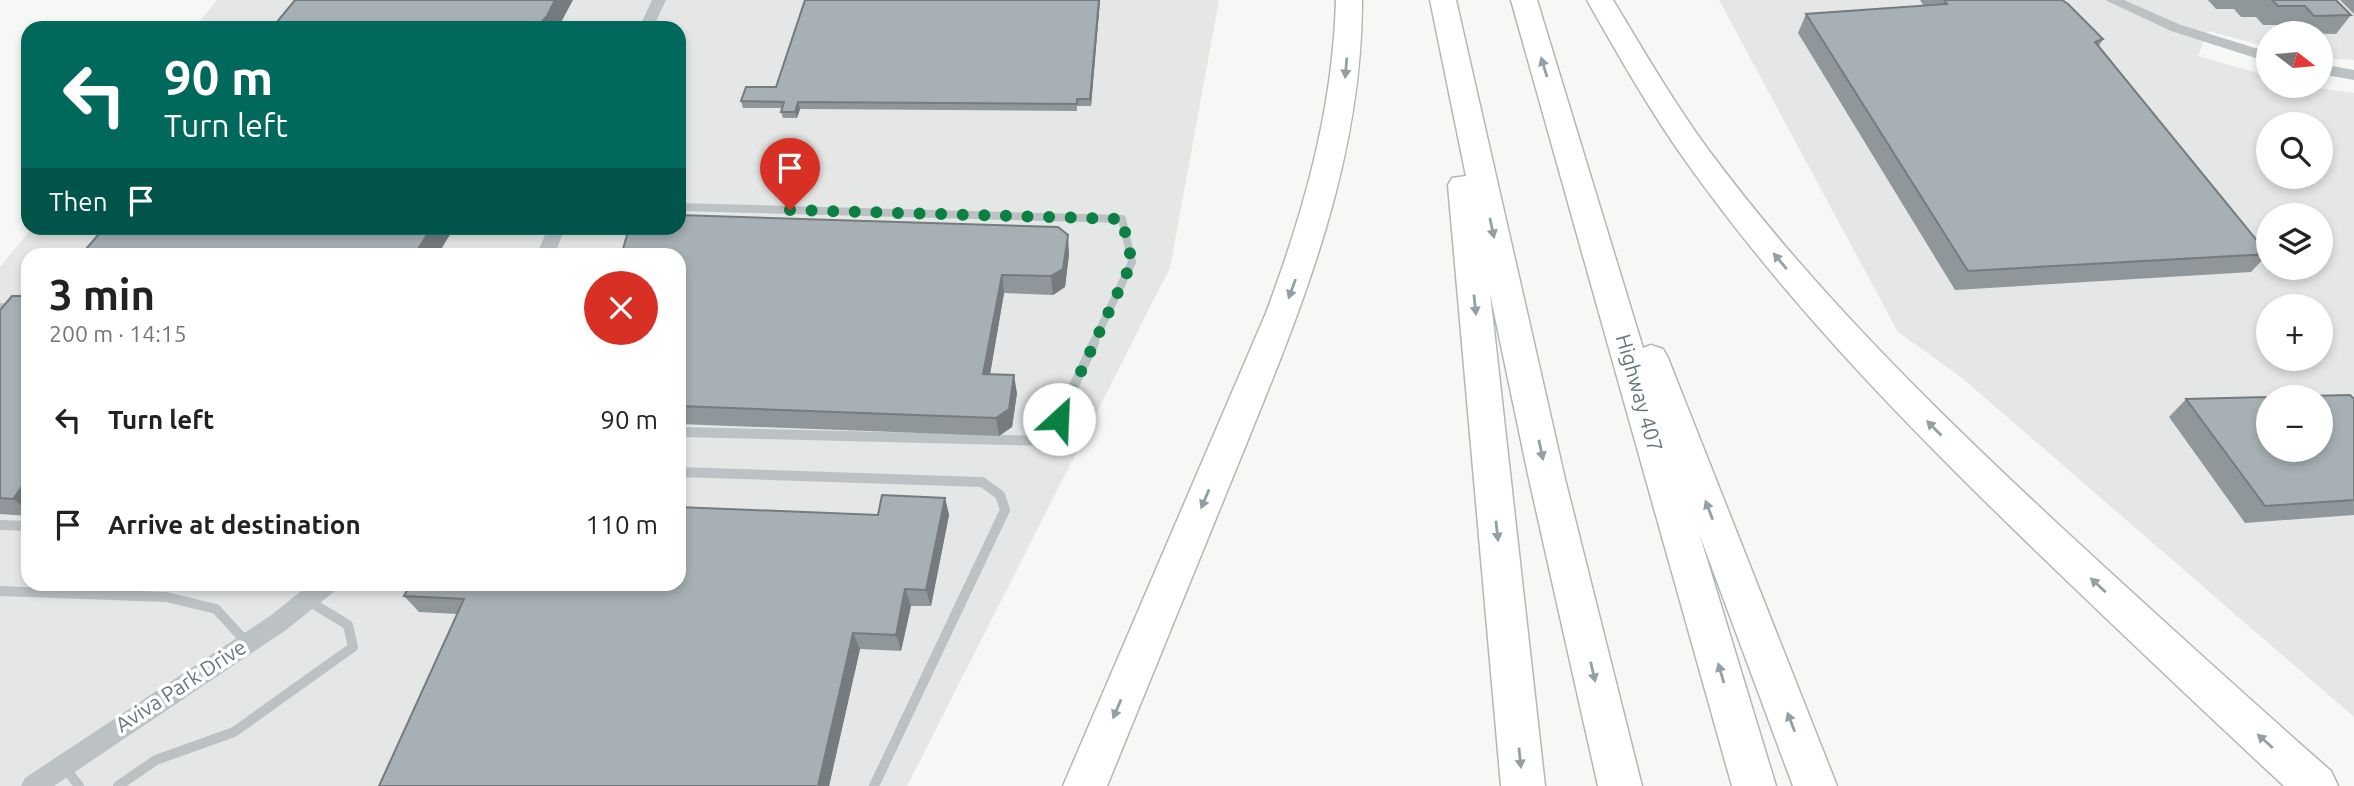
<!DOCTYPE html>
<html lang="en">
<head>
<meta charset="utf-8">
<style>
  :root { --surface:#fff; --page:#f2f2f2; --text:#222; --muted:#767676 }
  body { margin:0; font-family:Ubuntu,sans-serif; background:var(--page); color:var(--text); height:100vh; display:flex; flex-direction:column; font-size:26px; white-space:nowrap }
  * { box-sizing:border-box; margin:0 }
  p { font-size:23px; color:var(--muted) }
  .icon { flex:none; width:38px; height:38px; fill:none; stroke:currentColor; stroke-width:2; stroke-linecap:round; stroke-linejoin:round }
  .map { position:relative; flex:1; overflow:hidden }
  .side { position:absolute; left:21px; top:248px; width:665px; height:343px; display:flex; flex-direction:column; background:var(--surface); border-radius:21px; box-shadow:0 4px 10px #0003 }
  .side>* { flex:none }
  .guide { position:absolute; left:21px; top:21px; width:665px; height:214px; border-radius:21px; box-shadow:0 4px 10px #0003; background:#00695c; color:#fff; overflow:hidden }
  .needle { width:46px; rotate:106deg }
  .buttons { position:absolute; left:2256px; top:21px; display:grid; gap:14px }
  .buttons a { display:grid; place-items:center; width:77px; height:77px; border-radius:50%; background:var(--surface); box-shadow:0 4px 10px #0003; font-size:35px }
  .pin { position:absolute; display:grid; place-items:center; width:60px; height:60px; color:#fff; margin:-72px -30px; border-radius:50% 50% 50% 0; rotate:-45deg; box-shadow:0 0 7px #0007 }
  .pin .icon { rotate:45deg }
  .me { position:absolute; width:77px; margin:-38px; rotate:25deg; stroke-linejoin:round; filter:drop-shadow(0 0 5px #0008) }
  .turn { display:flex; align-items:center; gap:24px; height:147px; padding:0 28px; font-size:32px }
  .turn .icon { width:91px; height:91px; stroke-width:2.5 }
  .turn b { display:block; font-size:49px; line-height:60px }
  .then { display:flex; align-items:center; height:66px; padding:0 28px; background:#0003; gap:14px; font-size:26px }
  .round { display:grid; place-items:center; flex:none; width:74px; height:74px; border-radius:37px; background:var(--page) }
  .overview { display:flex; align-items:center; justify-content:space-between; height:119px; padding:0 28px }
  h1 { font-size:42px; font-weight:700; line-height:52px }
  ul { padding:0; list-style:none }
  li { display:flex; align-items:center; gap:21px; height:105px; padding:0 28px }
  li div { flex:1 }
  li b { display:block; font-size:26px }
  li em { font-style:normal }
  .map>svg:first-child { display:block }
</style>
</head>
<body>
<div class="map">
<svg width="2354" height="786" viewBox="0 0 2354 786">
  <rect width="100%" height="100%" fill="#f7f7f5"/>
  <!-- built -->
  <g fill="#e5e7e6" fill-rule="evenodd">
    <path d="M217,0H1219L1170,268L907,786H0V267L32,228H679V28H194ZM28,256H679V584H28Z"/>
    <path d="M1719,0H2354V60L2321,58L2320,33H2268V47L2208,31L2198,56L2268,76V86H2303L2354,93V717L1962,378L1898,332ZM2268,124H2320V177H2268ZM2268,215H2320V268H2268ZM2268,306H2320V359H2268ZM2268,397H2320V450H2268Z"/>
  </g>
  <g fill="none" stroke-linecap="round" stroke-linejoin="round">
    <!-- highway casing -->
    <g stroke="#b2b7b9" stroke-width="3">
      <g id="highway">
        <path d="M1336,0H1362C1362,165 1300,312 1239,462C1195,570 1151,678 1107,786H1063L1266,313C1304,211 1333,110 1336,0Z"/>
        <polygon points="1430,0 1456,0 1565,479 1642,786 1598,786 1529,479 1490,293 1545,786 1501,786 1448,185 1452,178 1466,176"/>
        <polygon points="1511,0 1537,0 1643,348 1651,345 1663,349 1668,358 1837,786 1793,786 1699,533 1776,786 1732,786"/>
        <path d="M1587,0H1613C1643,50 1673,101 1707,148C1810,287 1933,408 2059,525C2149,608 2239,690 2331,771L2338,786H2284C2201,709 2119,631 2038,553C1912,431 1789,306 1687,163C1650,111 1618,55 1587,0Z"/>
      </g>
    </g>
    <!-- lane-far1 -->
    <g stroke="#bcc2c4" stroke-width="8">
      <polyline points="679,207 1122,219 1132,262 1093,344"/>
      <polyline points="0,307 28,308"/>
    </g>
    <!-- lane -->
    <g stroke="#bcc2c4" stroke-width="10">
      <polyline points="679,432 1048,441 1094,343"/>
      <polyline points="679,472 982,482 1000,495 1005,510 874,786"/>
      <polyline points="0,525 28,526"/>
      <polyline points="0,591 166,597 216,609 247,643"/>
      <polyline points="63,765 79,786"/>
      <polyline points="118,786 156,760 234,732 353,647 348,625 307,600"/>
    </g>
    <!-- street -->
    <g fill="#bcc2c4" fill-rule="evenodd">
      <polygon points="652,0 666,0 653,28 639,28"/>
      <polygon points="2105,0 2124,0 2181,25 2268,52 2268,62 2171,31"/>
      <polygon points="2320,64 2354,70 2354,80 2320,74"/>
      <polygon points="548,228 565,228 554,256 536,256"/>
      <polygon points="310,584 338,584 335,591 286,630 54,786 21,786 25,778 270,616"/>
    </g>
    <!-- highway -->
    <use href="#highway" fill="#fff" fill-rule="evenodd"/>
  </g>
  <!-- wall -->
  <g fill="#90979b">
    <polygon points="805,0 1100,0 1091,106 1077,106 1077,111 800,109 797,118 783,118 781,112 782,108 743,108 741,101 776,87"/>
    <polygon points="1920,0 2062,0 2103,39 2099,46 2268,254 2251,272 1955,290 1798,33 1806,14 1924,6"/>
    <polygon points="2184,0 2336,0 2351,15 2336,34 2298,33 2290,25 2263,25 2256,17 2241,17 2234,9 2216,9 2208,0"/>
    <polygon points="2340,0 2354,0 2354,14"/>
    <polygon points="1069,254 1065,287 1053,295 1004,293 990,374 1017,393 1012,427 999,436 679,424 679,256"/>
    <polygon points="28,296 28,516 0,514 0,310"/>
    <polygon points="2186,399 2354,399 2354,515 2245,523 2169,417"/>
    <polygon points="945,498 949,515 931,606 911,606 901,651 860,649 829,786 379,786 457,614 419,612 404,596 878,515"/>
  </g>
  <!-- shaded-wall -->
  <g fill="#757b7e">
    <polygon points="555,0 573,0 558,28 536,28"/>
    <polygon points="1099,0 1100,0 1091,106 1090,99"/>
    <polygon points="798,102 800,109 797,118 795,112"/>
    <polygon points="431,228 454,228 437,256 414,256"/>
    <polygon points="1068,235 1069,254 1065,287 1053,295 1051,276"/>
    <polygon points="1002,275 1004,293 987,392 983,374"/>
    <polygon points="1014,375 1017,393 1012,427 999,436 996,418"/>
    <polygon points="28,478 28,511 13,499"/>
    <polygon points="945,498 949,515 931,606 926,590"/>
    <polygon points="905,589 911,606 901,651 896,635"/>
    <polygon points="853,633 860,649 829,786 818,786"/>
  </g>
  <!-- building -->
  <g fill="#a7b0b4" stroke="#757b7e" stroke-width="2" fill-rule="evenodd">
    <polygon points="295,0 555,0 547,16 536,28 272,28"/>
    <polygon points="805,0 1099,0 1090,99 1077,99 1077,104 798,102 795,112 781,112 784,102 741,101 746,87 776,87"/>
    <polygon points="1944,0 2062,0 2068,4 2103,39 2095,42 2268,254 1968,271 1806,14 1947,4"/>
    <polygon points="2272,0 2336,0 2351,15 2314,16 2305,6 2278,6"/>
    <polygon points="679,215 1058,227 1068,235 1063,269 1051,276 1002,275 983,374 1014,375 1009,409 996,418 679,406 679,256 621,256 627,235 632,228 679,228"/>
    <polygon points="104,228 431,228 414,256 80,256"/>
    <polygon points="12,296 28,296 28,478 13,499 0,498 0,310"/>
    <path d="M2350,395L2354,399V500L2265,506L2186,399ZM2268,397H2320V450H2268Z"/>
    <polygon points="882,495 945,498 926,590 905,589 896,635 853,633 818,786 379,786 464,599 404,596 410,584 679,584 679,507 878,515"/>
  </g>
  <!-- one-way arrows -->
  <defs><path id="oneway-solid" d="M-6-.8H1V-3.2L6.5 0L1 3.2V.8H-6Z" transform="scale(1.75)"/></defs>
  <g fill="#939fa5">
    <use href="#oneway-solid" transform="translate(1544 67) rotate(-107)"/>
    <use href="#oneway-solid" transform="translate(1346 68) rotate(95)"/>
    <use href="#oneway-solid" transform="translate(1492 228) rotate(78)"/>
    <use href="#oneway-solid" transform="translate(1780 261) rotate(-130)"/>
    <use href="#oneway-solid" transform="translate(1292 289) rotate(110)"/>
    <use href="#oneway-solid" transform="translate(1475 305) rotate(84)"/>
    <use href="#oneway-solid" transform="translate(1934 428) rotate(-135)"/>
    <use href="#oneway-solid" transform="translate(1541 450) rotate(78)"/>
    <use href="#oneway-solid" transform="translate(1205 499) rotate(113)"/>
    <use href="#oneway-solid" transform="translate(1709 510) rotate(-111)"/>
    <use href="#oneway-solid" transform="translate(1497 531) rotate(84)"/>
    <use href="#oneway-solid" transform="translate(2098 585) rotate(-137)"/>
    <use href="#oneway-solid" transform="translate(1593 672) rotate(77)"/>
    <use href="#oneway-solid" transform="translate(1721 673) rotate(-106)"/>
    <use href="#oneway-solid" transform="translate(1117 709) rotate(113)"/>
    <use href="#oneway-solid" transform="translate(1791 722) rotate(-111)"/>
    <use href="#oneway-solid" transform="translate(2265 741) rotate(-138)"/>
    <use href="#oneway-solid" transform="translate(1520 758) rotate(84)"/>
  </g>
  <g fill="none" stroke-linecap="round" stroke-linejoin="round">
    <!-- route -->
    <polyline stroke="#0b8043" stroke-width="12" stroke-dasharray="0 21.6" points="790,210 1122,219 1132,262 1059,419"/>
  </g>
  <g text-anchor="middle" stroke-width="7" stroke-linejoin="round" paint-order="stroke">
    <!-- street labels -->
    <g font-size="21" fill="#65767e" stroke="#fff">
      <text transform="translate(1639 393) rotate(74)" y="7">Highway 407</text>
      <text transform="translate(181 686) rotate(-33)" y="7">Aviva Park Drive</text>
    </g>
  </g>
</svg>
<div class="buttons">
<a><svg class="needle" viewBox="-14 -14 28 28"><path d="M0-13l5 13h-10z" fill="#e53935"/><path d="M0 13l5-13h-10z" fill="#767676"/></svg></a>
<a><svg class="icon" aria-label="search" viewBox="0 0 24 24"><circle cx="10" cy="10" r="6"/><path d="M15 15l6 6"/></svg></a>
<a><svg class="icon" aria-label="layers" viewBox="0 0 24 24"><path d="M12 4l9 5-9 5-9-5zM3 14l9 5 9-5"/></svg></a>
<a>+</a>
<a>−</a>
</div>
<div class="pin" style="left:790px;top:210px;background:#d93025"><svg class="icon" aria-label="arrive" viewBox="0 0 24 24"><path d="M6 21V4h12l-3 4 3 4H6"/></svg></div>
<svg class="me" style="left:1059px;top:419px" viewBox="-20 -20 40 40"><circle r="19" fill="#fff"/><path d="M0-13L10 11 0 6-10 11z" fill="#0b8043"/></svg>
<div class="guide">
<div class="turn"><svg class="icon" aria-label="left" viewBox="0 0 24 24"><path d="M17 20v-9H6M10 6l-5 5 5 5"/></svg><div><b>90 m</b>Turn left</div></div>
<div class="then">Then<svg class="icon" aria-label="arrive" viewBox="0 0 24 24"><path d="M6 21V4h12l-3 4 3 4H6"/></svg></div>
</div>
<section class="side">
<div class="overview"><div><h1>3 min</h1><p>200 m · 14:15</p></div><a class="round" style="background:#d93025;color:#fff"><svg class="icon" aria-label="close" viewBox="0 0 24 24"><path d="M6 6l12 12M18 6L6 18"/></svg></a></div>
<ul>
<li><svg class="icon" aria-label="left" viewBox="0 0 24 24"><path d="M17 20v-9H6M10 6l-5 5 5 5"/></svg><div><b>Turn left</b></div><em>90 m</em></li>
<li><svg class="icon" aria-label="arrive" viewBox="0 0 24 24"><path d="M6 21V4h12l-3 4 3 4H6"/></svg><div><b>Arrive at destination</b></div><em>110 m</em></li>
</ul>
</section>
</div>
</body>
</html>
